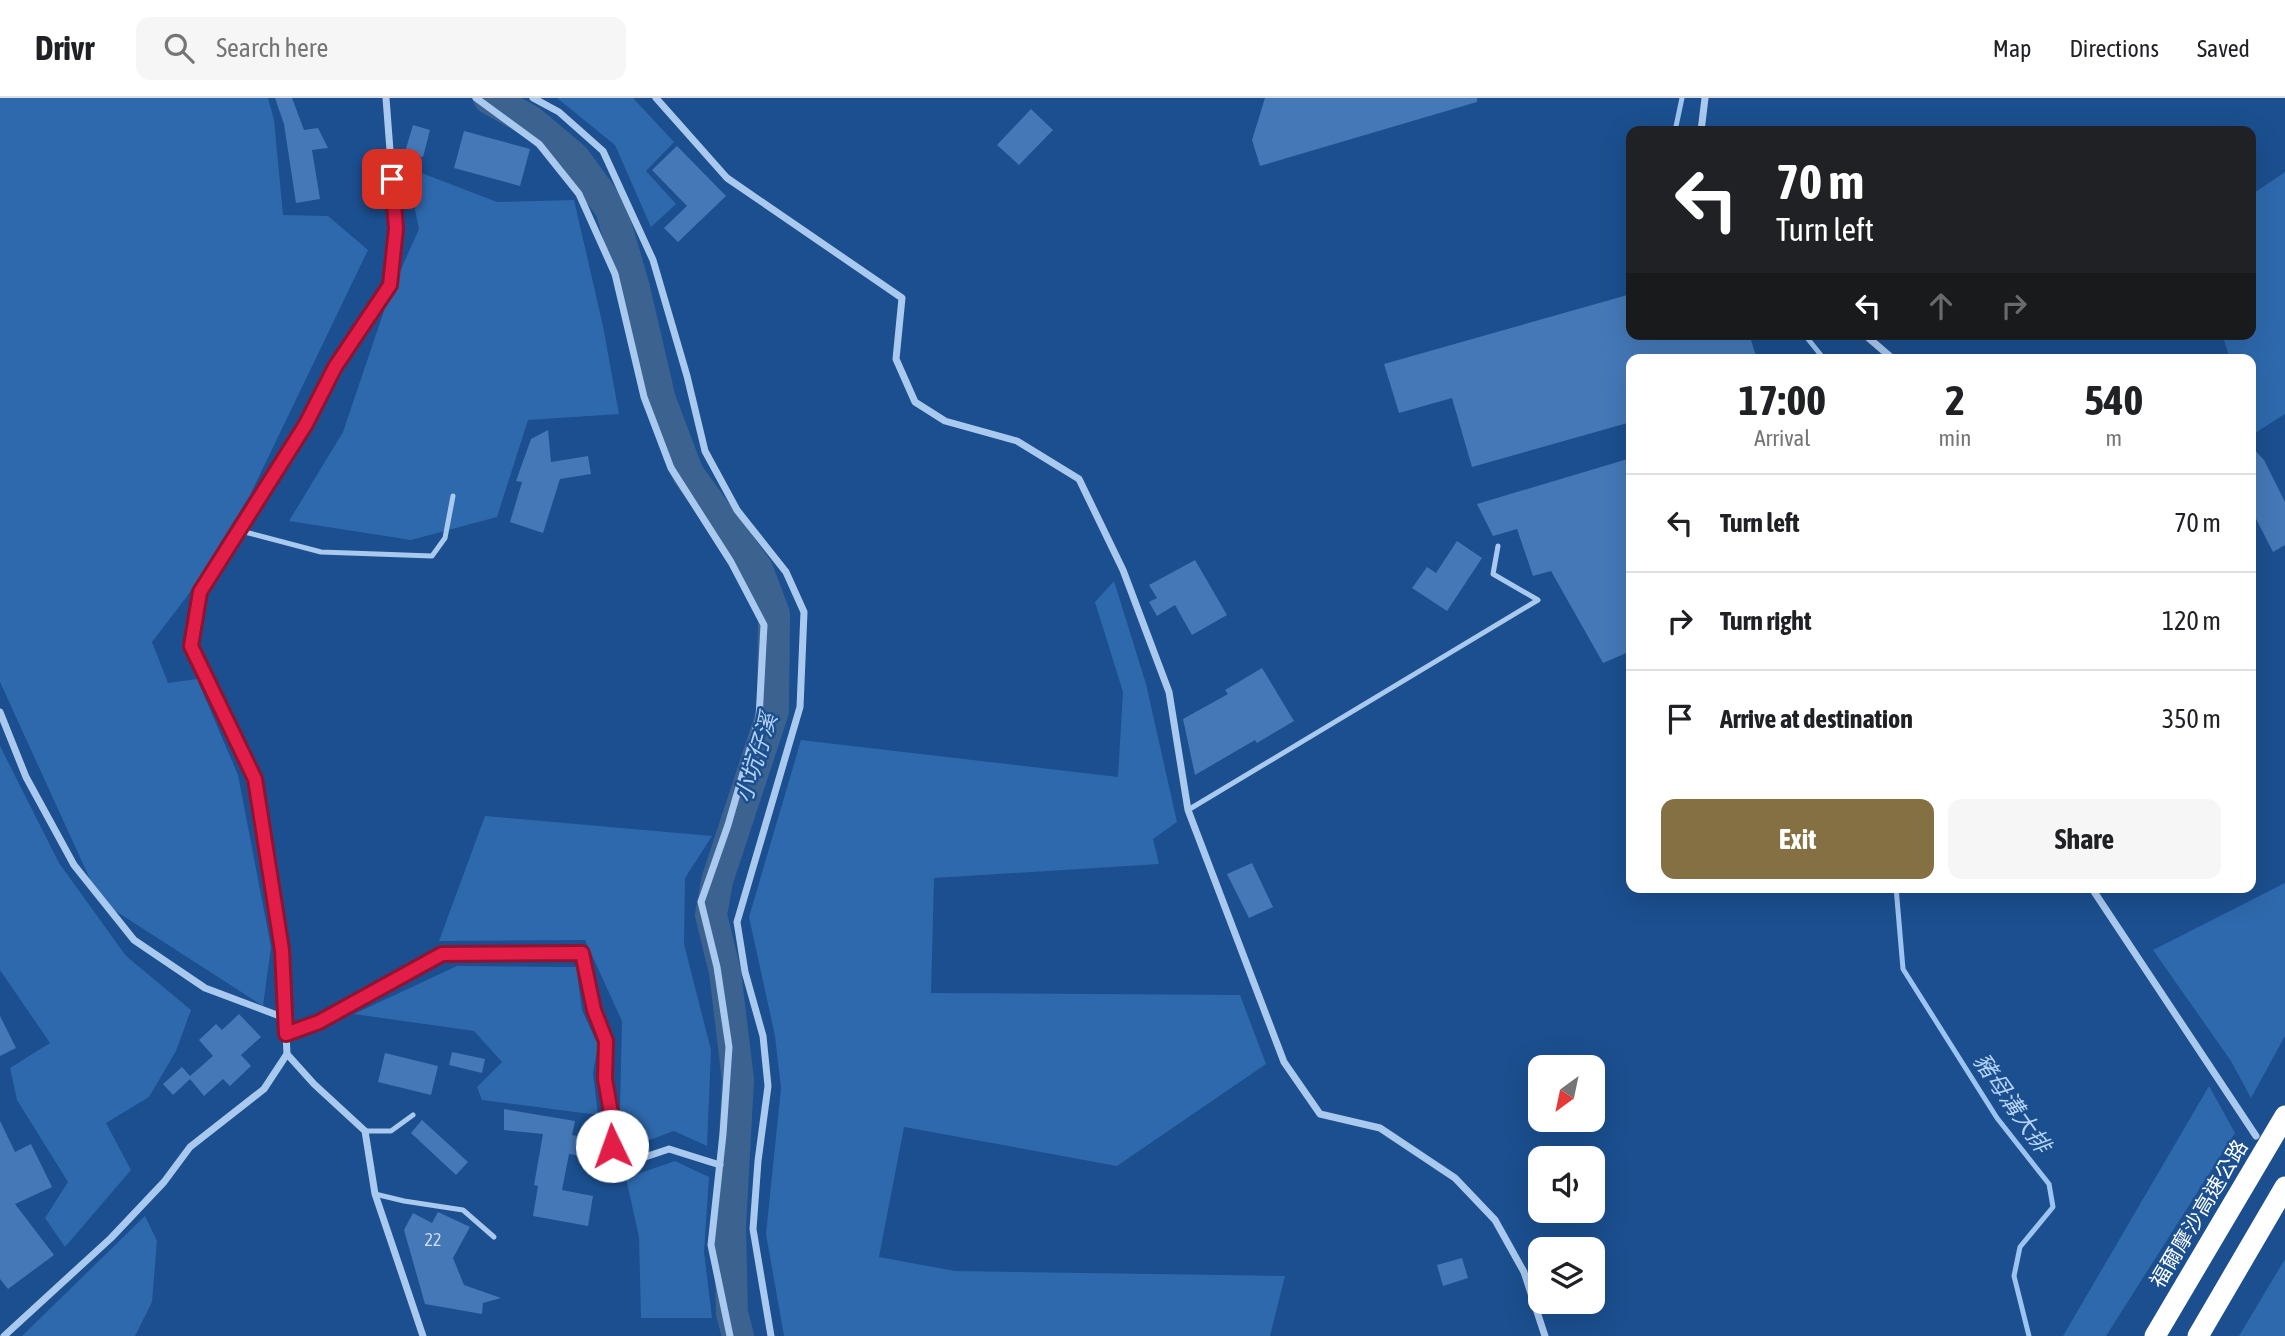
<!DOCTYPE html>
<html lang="en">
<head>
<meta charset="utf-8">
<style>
  :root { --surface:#fff; --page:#f6f6f6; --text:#202124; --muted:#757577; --line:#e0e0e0; --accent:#847042 }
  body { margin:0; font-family:"Asap Condensed","Noto Sans TC",sans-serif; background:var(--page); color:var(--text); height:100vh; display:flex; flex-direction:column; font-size:26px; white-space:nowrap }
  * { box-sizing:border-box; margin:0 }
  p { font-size:23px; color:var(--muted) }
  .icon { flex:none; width:38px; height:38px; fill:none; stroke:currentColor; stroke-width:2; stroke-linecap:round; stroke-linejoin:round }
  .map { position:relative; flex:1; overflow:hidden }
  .panel { position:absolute; left:1626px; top:256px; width:630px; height:539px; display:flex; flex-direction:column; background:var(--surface); border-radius:14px; box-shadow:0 7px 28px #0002 }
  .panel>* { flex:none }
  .banner { position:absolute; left:1626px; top:28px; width:630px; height:214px; border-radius:14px; box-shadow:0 7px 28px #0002; background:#202124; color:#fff; overflow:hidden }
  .needle { width:46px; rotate:213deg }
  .buttons { position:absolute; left:1528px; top:957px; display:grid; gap:14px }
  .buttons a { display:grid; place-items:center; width:77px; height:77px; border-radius:14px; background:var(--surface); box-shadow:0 7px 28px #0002; font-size:35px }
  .pin { position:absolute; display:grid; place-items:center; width:60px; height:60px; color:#fff; margin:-30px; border-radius:14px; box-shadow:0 4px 10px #0006 }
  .me { position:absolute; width:77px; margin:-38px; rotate:357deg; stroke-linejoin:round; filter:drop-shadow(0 0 5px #0008) }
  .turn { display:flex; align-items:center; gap:24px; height:147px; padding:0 35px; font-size:32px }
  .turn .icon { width:91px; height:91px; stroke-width:2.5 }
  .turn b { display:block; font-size:49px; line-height:60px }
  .lanes { display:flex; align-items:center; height:66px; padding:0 35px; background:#0003; justify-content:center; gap:35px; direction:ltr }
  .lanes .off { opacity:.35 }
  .eta { display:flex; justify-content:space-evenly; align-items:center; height:119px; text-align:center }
  .eta b { font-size:42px; font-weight:700; line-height:49px }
  .cta { display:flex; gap:14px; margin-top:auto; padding:14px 35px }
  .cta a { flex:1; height:80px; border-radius:14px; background:var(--accent); color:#fff; font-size:28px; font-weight:700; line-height:80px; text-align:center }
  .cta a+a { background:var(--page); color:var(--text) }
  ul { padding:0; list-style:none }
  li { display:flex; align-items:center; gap:21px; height:98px; padding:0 35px; border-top:2px solid var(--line) }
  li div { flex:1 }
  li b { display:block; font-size:26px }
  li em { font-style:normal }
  header { display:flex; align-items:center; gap:42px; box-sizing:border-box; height:98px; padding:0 35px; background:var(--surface); border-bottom:2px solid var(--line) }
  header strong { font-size:33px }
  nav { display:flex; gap:38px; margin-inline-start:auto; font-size:24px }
  .search { width:490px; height:63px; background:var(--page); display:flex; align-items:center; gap:18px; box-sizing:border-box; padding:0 24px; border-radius:14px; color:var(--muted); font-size:26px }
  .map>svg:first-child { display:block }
</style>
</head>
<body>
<header>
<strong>Drivr</strong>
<div class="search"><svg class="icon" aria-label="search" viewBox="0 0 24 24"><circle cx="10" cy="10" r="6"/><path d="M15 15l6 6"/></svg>Search here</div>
<nav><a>Map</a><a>Directions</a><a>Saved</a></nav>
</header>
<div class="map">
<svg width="2285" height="1238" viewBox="0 0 2285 1238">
  <rect width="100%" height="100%" fill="#1b4f8f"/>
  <!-- green -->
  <g fill="#2e69ad">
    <polygon points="0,0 268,0 274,22 283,117 328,118 368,152 250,397 188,497 152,544 168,585 197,581 238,677 271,849 263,908 100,803 0,584"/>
    <polygon points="557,0 633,0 674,44 646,73 676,106 651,129 615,47"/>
    <polygon points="406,69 497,104 574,102 603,228 619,316 528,322 497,419 411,442 289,423 343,334 389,198 419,131"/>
    <polygon points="2285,74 2285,316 2252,337 2250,261 2230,261 2222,236 2250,236 2251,97"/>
    <polygon points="1114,483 1146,586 1177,724 1153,741 1159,766 934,780 931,895 1240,897 1266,966 1117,1068 904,1029 879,1159 955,1173 1285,1178 1270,1238 784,1238 766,1136 781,990 775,938 749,819 801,642 1118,679 1123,594 1095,504"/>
    <polygon points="0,648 59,765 126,858 191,912 176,953 149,999 106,1025 131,1072 65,1149 45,1120 68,1084 17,1002 10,970 50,945 0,872"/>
    <polygon points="485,718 712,738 685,780 684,846 711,952 707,1048 674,1033 619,1053 622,923 585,842 439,843"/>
    <polygon points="2285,785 2285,938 2251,1000 2231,963 2153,852"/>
    <polygon points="457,868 576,869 582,912 598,947 593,975 598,1017 482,1002 477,989 502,964 474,933 354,916"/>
    <polygon points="2209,988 2235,1035 2106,1238 2063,1238"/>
    <polygon points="675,1063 709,1079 704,1154 712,1220 641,1220 639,1139 626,1080"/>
    <polygon points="145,1118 157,1143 152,1204 135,1238 22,1238"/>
    <polygon points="2285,1161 2285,1238 2239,1238"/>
  </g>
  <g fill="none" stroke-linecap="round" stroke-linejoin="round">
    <!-- stream -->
    <g stroke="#9cc4f0" stroke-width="5">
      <polyline points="1675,33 1682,0"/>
      <polyline points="1804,236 1824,261"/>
      <polyline points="1896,789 1903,871 1997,1020 2049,1086 2053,1109 2020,1149 2014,1178 2029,1238"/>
    </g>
    <!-- river -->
    <polyline stroke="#3c6290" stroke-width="32" points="489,0 530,23 574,60 611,111 634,190 660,302 688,376 757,471 774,516 773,613 717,783 711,817 725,874 738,982 730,1129 732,1215 738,1238"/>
  </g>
  <!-- building -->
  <g fill="#4478b7">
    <polygon points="275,0 292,0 304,32 318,30 328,50 312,52 320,101 296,105 284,26"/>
    <polygon points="1265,0 1477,0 1477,4 1260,68 1252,42"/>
    <polygon points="1031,11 1053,32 1019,67 997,47"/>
    <polygon points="413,27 430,32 423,59 405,54"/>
    <polygon points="464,33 530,51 520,88 454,70"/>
    <polygon points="677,48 726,98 678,144 664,130 687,108 652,72"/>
    <polygon points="1631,196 1631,236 1749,236 1757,261 1631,261 1631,324 1472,369 1452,300 1399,315 1384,266"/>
    <polygon points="548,332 551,364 588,358 591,376 560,381 543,435 510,424 522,384 516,383 531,341"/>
    <polygon points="2250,347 2264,362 2285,404 2285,447 2273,454 2250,409"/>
    <polygon points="1631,360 1631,553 1603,565 1551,473 1533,478 1517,431 1493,438 1477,406"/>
    <polygon points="1457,443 1482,460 1447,513 1412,490 1427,469 1436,475"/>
    <polygon points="1195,462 1227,517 1192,537 1175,507 1157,518 1149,504 1157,500 1149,487"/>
    <polygon points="1262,570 1294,623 1257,645 1255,642 1195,677 1183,621 1228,596 1225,592"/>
    <polygon points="1252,765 1273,809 1249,820 1227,776"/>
    <polygon points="239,916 261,939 241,957 251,968 230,988 223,981 204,998 190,981 173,997 163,986 182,969 190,978 213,958 199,942 216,926 222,932"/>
    <polygon points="0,918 16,950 0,958"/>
    <polygon points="452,954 485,961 482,975 449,967"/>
    <polygon points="385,955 438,968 431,997 378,984"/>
    <polygon points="504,1011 575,1023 572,1037 607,1043 605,1062 569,1056 562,1092 593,1098 588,1128 533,1118 538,1088 534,1087 543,1036 504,1032"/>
    <polygon points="422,1022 468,1064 456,1077 411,1035"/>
    <polygon points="0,1023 15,1054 31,1046 52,1089 15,1106 54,1157 8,1191 0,1181"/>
    <polygon points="438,1114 470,1129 453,1160 464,1187 501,1200 483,1205 482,1216 425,1206 404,1132 413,1115 432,1125"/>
    <polygon points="1462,1160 1468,1180 1443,1188 1437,1167"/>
  </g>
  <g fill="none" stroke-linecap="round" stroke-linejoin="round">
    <!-- lane -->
    <g stroke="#a9c9ee" stroke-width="5">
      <polyline points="241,433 321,454 432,458 445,440 453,398"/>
      <polyline points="1188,712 1538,502 1493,476 1498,448"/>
      <polyline points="365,1033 391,1033 413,1017"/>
      <polyline points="375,1096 404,1103 463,1112 494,1139"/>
    </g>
    <!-- street -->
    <g stroke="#a9c9ee" stroke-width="7">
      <polyline points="476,0 539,46 579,96 615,176 644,299 671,370 731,464 764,527 759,620 728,727 701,804 717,869 729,949 723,1036 711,1147 730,1238"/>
      <polyline points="533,0 559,14 603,53 653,162 687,278 705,353 737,412 786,474 804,514 800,609 737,824 745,874 763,938 768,988 758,1063 753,1131 771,1238"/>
      <polyline points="656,0 727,80 902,200 896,261 915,304 945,323 1017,343 1079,381 1123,472 1169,594 1188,712 1284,964 1320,1016 1380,1030 1455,1080 1495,1122 1524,1174 1545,1238"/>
      <polyline points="1701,33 1705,0"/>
      <polyline points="1864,236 1893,261"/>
      <polyline points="0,614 26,679 74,767 134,842 205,890 285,920"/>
      <polyline points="2091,789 2256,1038"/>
      <polyline points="286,936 319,924 442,856 581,855 595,912 606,943 605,981 614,1032 611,1064 624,1066 669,1051 720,1067"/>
      <polyline points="287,956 314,986 365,1033 375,1096 423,1238"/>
      <polyline points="4,1238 111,1140 164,1084 190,1049 264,991 287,956 282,852 255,681 191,548 200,494 306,326 335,269 389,187 396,131 386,0"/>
    </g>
    <!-- highway -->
    <g stroke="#fff" stroke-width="21">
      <polyline points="2155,1238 2285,1018"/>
      <polyline points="2198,1238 2285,1089"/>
    </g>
  </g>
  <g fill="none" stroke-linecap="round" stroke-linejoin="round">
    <!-- route casing -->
    <g stroke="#92132f" stroke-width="18">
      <polyline id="route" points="392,81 396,131 390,187 335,269 306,326 200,494 191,548 255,681 282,852 286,936 319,924 442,856 582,855 594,912 606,943 605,981 614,1032 612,1048"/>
    </g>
    <!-- route -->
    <use href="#route" stroke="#e11d48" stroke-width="12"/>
  </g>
  <g text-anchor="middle" stroke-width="5" stroke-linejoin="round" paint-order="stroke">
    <!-- number labels -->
    <g font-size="18" fill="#d0dded">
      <text x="433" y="1148">22</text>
    </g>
    <!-- street labels -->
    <g font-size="21" fill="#fff" stroke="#1b4f8f">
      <text transform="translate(2199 1116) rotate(-59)" y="7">福爾摩沙高速公路</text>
    </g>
    <!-- water labels -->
    <g font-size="23" font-style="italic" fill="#b5d3f5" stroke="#1b4f8f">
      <text transform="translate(756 660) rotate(-73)" y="8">小坑仔溪</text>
      <text transform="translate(2012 1005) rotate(55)" y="8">豬母溝大排</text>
    </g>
  </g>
</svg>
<div class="buttons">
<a><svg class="needle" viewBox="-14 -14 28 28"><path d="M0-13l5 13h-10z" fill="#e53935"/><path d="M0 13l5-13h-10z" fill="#757577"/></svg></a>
<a><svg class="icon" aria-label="sound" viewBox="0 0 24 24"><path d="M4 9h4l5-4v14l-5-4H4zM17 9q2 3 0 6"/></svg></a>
<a><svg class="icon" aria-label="layers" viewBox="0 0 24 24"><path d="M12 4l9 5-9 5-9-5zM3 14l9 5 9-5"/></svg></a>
</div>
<div class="pin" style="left:392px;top:81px;background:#d93025"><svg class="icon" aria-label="arrive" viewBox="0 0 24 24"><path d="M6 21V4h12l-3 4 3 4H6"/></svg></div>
<svg class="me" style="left:612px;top:1048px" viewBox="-20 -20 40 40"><circle r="19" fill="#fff"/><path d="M0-13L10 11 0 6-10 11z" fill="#e11d48"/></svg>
<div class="banner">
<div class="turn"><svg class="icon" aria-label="left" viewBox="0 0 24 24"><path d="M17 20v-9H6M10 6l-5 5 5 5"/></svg><div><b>70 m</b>Turn left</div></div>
<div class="lanes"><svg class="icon" aria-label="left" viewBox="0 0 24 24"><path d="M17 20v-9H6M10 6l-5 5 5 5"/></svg><svg class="icon off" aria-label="ahead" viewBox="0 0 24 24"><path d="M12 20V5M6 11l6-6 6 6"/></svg><svg class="icon off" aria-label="right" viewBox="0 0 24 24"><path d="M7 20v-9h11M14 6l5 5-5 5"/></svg></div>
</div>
<section class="panel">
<div class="eta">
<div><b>17:00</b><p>Arrival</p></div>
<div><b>2</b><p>min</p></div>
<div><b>540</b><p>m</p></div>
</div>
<ul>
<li><svg class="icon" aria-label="left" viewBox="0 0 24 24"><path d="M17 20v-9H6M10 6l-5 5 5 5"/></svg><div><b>Turn left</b></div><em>70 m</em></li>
<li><svg class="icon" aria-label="right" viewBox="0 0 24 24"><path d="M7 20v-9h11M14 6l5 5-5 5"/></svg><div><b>Turn right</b></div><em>120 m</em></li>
<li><svg class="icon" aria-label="arrive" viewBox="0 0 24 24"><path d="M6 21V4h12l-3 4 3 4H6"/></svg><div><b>Arrive at destination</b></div><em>350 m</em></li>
</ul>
<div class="cta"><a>Exit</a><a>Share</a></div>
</section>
</div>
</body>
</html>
